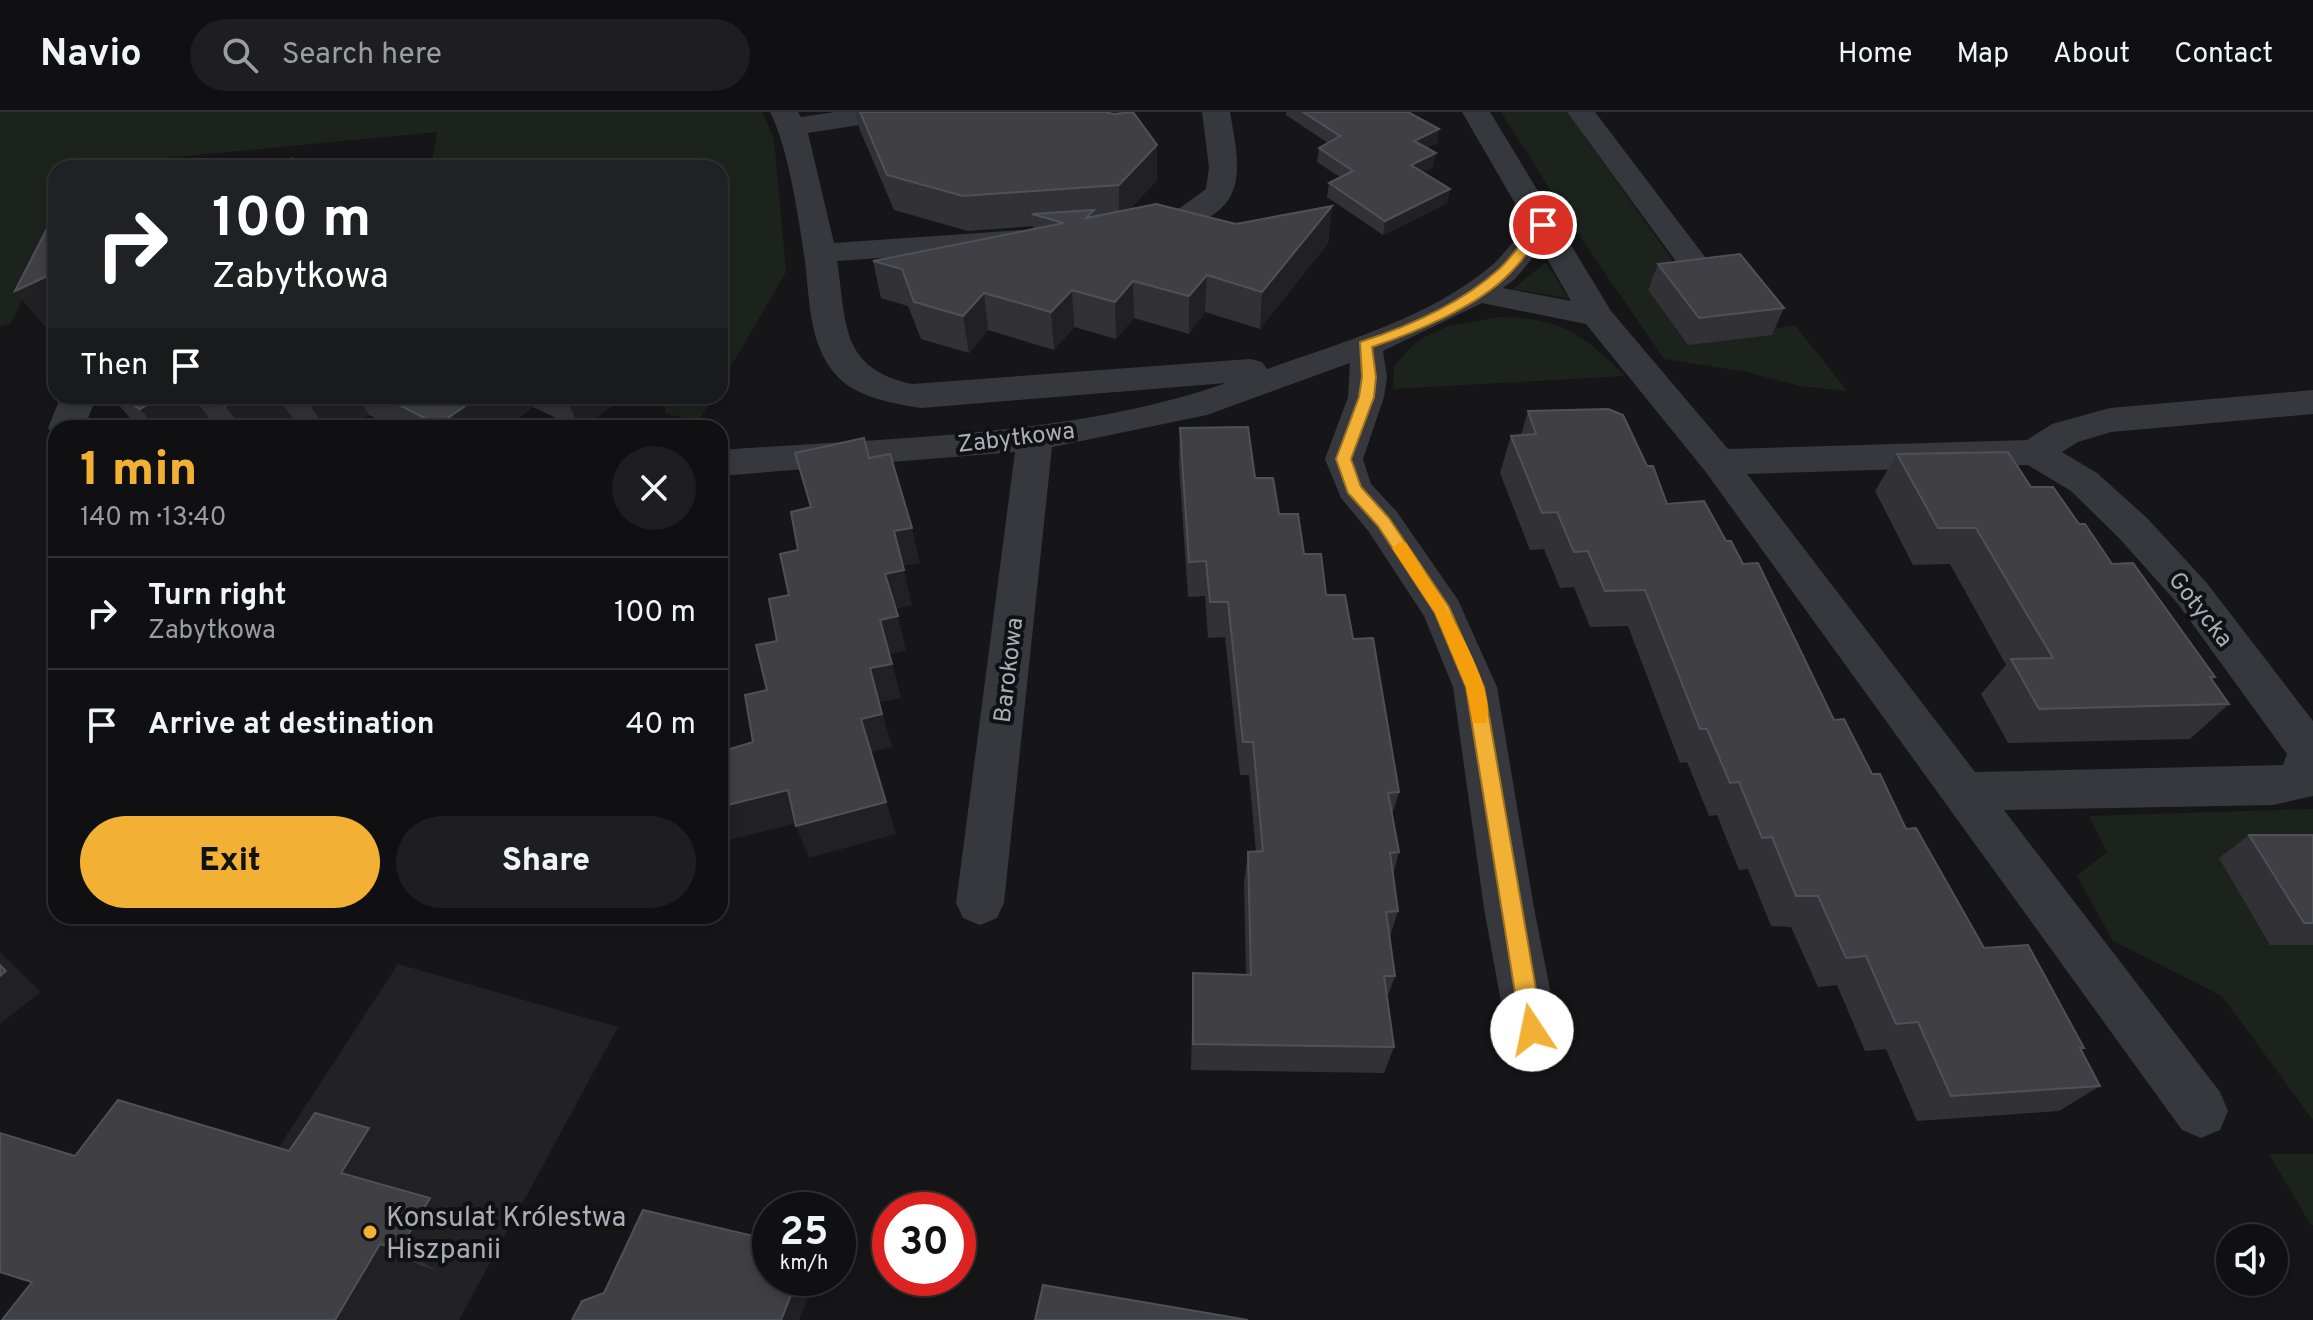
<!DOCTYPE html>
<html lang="en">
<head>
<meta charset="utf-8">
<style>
  :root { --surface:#101012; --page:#1e1e20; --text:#f1f3f6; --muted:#9c9d9f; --line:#303032; --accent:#f2b134 }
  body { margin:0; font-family:Overpass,sans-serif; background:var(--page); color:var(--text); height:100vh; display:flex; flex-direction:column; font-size:30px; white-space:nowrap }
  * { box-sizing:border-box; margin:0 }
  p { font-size:26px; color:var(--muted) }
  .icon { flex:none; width:44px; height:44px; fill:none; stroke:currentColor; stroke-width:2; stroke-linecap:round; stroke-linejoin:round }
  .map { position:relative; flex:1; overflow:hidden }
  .details { position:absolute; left:48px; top:308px; width:680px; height:504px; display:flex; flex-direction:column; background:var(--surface); border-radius:24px; box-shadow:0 4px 12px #0003,0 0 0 2px var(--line) }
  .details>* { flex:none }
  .banner { position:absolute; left:48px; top:48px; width:680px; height:244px; border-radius:24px; box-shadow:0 4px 12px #0003,0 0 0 2px var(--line); background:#202124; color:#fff; overflow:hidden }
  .buttons { position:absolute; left:2216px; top:1112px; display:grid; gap:16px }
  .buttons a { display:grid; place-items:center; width:72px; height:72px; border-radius:50%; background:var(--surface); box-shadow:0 4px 12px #0003,0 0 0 2px var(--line); font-size:40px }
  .speed { position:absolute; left:752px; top:1080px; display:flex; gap:16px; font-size:40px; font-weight:700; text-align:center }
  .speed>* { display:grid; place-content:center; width:104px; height:104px; border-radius:50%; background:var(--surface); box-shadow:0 4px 12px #0003,0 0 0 2px var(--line); line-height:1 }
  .speed small { font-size:20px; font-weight:400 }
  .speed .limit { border:12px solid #d22; background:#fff; color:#111 }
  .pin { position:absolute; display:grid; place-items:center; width:68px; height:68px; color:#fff; margin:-34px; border:4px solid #fff; border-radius:50%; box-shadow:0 2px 8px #0007 }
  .me { position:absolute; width:88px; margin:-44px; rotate:349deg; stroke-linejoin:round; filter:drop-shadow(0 0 6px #0008) }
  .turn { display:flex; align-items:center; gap:28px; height:168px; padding:0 32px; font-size:36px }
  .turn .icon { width:104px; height:104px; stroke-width:2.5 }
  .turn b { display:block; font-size:56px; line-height:68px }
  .then { display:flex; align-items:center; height:76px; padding:0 32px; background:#0003; gap:16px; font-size:30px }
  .round { display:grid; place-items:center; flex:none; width:84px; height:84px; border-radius:42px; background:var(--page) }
  .head { display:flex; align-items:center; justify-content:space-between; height:136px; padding:0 32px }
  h1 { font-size:48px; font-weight:800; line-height:60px; color:var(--accent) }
  .primary-button { display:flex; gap:16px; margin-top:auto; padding:16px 32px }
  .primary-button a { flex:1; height:92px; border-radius:48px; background:var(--accent); color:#111; font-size:32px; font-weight:800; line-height:92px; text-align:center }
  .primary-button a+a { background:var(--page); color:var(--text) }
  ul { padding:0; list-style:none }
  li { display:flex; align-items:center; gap:24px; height:112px; padding:0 32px; border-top:2px solid var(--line) }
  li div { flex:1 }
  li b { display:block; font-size:30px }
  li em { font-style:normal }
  header { display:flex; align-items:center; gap:48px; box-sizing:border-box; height:112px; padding:0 40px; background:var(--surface); border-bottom:2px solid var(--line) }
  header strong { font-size:38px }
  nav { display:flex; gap:44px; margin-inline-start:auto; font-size:28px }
  .search { width:560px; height:72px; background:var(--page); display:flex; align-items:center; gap:20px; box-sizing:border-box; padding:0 28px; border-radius:44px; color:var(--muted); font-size:30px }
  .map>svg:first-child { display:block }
</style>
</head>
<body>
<header>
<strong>Navio</strong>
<div class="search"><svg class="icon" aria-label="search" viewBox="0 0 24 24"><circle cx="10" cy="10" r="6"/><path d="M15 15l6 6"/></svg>Search here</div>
<nav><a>Home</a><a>Map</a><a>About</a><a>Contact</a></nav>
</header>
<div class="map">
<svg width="2313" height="1208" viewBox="0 0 2313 1208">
  <rect width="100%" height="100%" fill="#161618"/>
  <!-- built -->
  <polygon fill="#222225" points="398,852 618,915 459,1208 166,1208"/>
  <!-- green -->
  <g fill="#1c231d">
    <polygon points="0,0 762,0 774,27 786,160 720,273 720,56 431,56 437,20 166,46 147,56 56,56 56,122 10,212 0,214"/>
    <polygon points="1501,0 1567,0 1678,156 1673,169 1646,175 1688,233 1795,213 1847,279 1800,274 1747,260 1664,247 1581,126"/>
    <polygon points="1546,150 1568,186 1513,177"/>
    <path d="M1499,205C1561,206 1582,221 1625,264L1393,277L1394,254L1411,235L1425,225L1448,214Z"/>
    <polygon points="665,284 713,284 698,310 665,301"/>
    <polygon points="2313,697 2313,1008 2222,884 2113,829 2077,764 2107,740 2089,704"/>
    <polygon points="2269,1042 2313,1042 2313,1113 2311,1113"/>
  </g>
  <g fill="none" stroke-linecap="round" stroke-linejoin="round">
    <!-- minor -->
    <g fill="#37383d" fill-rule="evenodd">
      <path d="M770,0H798L801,5L835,0H905L901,6L891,8L808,21L834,131L1021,118L1032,120L1037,127L1032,134L1021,136L837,149C847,211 839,256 912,272L1250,247L1262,250L1267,257C1342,230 1428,207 1491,154C1504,143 1516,126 1527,112L1462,0H1490L1611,199L1728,337L2027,328L2052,312L2110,296L2313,278V302L2111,320L2078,330L2062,340L2097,361L2147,406L2206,470L2313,609V684L2273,693L2004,698L2220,980L2228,999L2220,1018L2201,1026L2182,1018L1705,359L1586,212L1482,191L1383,239L1387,265L1384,285L1363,347L1371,372L1397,400L1458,488L1497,575L1534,796L1558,918L1550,936L1532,943L1514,936L1506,918L1484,796L1453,575L1424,504L1369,420L1341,386L1325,347L1348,285L1350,251L1207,303L1052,335L1004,791L997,806L980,813L963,806L956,791L1015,340L720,364V338C882,326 1073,325 1226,271L921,296C894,292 856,285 837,264C807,232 810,182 804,142C798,102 788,35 770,0ZM1541,136L1571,189L1503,176L1515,167ZM2028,353L2071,379L2119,426L2178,492L2287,642L2283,653L1975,660L1747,362Z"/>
      <path d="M1202,0H1230C1240,58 1250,97 1180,117C1163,122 1144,128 1126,124L1121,117L1126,110L1180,96L1206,77L1209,56Z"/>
      <polygon points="1567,0 1595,0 1705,145 1710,152 1705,159 1694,162 1683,159"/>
      <polygon points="61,284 97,284 84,316 56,316 56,325 48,316"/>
    </g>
  </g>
  <!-- wall -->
  <g fill="#323236">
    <polygon points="855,0 1105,0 1157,68 1129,98 1236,112 1332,94 1328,131 1260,217 1205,200 1189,222 1134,206 1116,227 1074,215 1054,238 988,218 969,241 921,227 908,194 881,186 873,149 1033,117 1033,114 968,119 894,98 859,16"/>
    <polygon points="1286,0 1410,0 1439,17 1437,31 1426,36 1433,55 1423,60 1450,77 1447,91 1383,123 1327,85 1329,71 1340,65 1317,50 1319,36 1328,31 1286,3"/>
    <polygon points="1658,152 1784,196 1772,223 1688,233 1648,178"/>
    <polygon points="111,284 625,284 583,316 577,316 533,295 505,316 395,316 369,303 349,316 311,316 293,307 277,316 225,316 211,308 199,316 140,316 136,313"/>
    <polygon points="1528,299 1647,354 1667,392 1726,429 1743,452 1834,608 1872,662 1906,717 1984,836 2084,936 2081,938 2100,974 2059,999 1917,1009 1886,937 1865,939 1837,873 1818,875 1791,815 1771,814 1748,757 1739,758 1717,703 1709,704 1687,650 1680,651 1628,514 1590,515 1574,475 1560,476 1544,437 1530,438 1500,361 1511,324 1521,323"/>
    <polygon points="1180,316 1255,366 1304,442 1353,527 1399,680 1392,704 1399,740 1393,763 1398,799 1390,825 1395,864 1387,886 1394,935 1384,961 1191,958 1193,861 1246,862 1244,771 1248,740 1256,740 1249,663 1240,663 1225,525 1208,526 1205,484 1188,485 1179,353"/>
    <polygon points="1897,342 2031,375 2079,412 2112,452 2215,565 2212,568 2229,592 2190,627 2008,631 1981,582 2006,553 1950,452 1913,453 1875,379"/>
    <polygon points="2249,723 2313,723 2313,833 2270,833 2219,746"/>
    <polygon points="369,1016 406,1041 387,1073 430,1086 466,1108 437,1158 419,1153 31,1171 0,1161 0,1021 75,1044 289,1039"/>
  </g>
  <!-- shaded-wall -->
  <g fill="#212124">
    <polygon points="1439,17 1437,31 1412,43 1414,29"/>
    <polygon points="1157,33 1157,68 1119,108 1119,73"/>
    <polygon points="1436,41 1433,55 1408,67 1411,53"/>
    <polygon points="291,47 296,56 287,56"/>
    <polygon points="1450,77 1447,91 1383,123 1385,109"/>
    <polygon points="1332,94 1328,131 1260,217 1262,180"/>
    <polygon points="56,160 56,211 46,216 15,179"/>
    <polygon points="1207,163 1205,200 1189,222 1189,184"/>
    <polygon points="1133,169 1134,206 1116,227 1115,190"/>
    <polygon points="1072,178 1074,215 1054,238 1051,200"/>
    <polygon points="984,181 988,218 969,241 963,204"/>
    <polygon points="162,284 192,284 211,308 199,316 156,316 140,297"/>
    <polygon points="242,284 277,284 293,307 277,316 242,316 225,294"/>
    <polygon points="317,284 357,284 369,303 349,316 325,316 308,290"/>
    <polygon points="479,284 528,284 533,295 505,316 440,316 438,313"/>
    <polygon points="565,284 625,284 583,316 580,316"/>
    <polygon points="912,416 920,451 902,454 894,419"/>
    <polygon points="904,458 912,493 894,497 885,462"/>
    <polygon points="898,504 906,539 890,542 901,586 879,590 892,635 871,640 896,722 809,746 796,714 861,607 870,556 880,508"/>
    <polygon points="788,678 802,710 720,730 720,695"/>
    <polygon points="0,840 41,880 0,912"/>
    <polygon points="369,1016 406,1041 381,1084 341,1061"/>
    <polygon points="430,1086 466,1108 437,1158 399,1138"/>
    <polygon points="380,1132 419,1153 387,1208 335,1208"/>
    <polygon points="798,1166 816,1166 799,1208 781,1208"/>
  </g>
  <!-- building -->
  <g fill="#3f3f44" stroke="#4f5156" stroke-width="2">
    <polygon points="860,0 1105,0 1114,2 1133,0 1157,33 1119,73 963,84 887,63"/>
    <polygon points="1303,0 1408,0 1439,17 1414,29 1436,41 1411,53 1450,77 1385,109 1329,71 1353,59 1319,36 1340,24"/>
    <polygon points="291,47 287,56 272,56"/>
    <polygon points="434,53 435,56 409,56"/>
    <polygon points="1156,92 1236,112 1332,94 1262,180 1207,163 1189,184 1133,169 1115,190 1072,178 1051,200 984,181 963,204 914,190 902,157 873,149 1064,111 1032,102 1094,98 1086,106"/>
    <polygon points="56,99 56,160 15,179"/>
    <polygon points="1740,142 1784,196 1699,206 1658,152"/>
    <polygon points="118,284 162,284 140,297"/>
    <polygon points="207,284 242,284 225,294"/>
    <polygon points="296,284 317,284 308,290"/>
    <polygon points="382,284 479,284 438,313"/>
    <polygon points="1608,297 1623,303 1647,354 1653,354 1667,392 1704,389 1726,429 1731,429 1743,452 1758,451 1834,608 1844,607 1872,662 1880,662 1906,717 1916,716 1984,836 2028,833 2084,936 2080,936 2100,974 1951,984 1918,910 1896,912 1866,844 1846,846 1818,784 1796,784 1772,725 1762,726 1739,670 1730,671 1707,617 1700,617 1645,478 1605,479 1588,439 1574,440 1557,400 1542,401 1511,324 1536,322 1528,299"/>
    <polygon points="1248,315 1255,366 1273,366 1279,402 1298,402 1304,442 1321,442 1326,483 1345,483 1353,527 1373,526 1399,680 1388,681 1399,740 1390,741 1398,799 1386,800 1395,864 1384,864 1394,935 1193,932 1193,861 1251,863 1248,740 1263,739 1253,630 1243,630 1228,490 1210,490 1206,449 1189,450 1180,316"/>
    <polygon points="864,326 869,346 890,342 912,416 894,419 904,458 885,462 898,504 880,508 892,552 870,556 882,602 861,607 886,690 796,714 788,678 720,695 720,640 753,630 745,583 767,578 756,533 777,529 769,487 789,483 780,442 798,438 791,400 811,395 795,341"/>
    <polygon points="2008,340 2031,375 2053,375 2079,412 2085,412 2112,452 2133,451 2215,565 2210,565 2229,592 2039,597 2011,547 2053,546 1976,416 1938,416 1897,342"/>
    <polygon points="2249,723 2313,723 2313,811 2304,811"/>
    <polygon points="0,853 6,859 0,864"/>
    <polygon points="118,988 289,1039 315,1001 369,1016 341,1061 430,1086 399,1138 380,1132 335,1208 2,1208 32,1170 0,1160 0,1021 75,1044"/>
    <polygon points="643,1098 770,1128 770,1166 798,1166 781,1208 572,1208 582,1189 604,1181"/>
    <polygon points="1043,1173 1248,1208 1035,1208"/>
  </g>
  <!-- route -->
  <path fill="#f2b134" stroke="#9d7322" stroke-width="2" d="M1538,110L1549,113C1537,129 1524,147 1510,161C1479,194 1414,221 1372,235L1376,265L1374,285L1351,347L1361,375L1389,406L1449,495L1484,575L1543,918L1540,925L1532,928L1525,925L1521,918L1466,575L1435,501L1378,414L1348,381L1336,347L1359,285L1362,265L1360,230C1407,215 1461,191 1498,158C1513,145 1525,125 1538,110Z"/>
  <!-- slow -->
  <path fill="#f59e0b" d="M1400,430L1406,431C1427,463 1502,576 1486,611H1473L1466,575L1435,501L1392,436Z"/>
  <!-- markers -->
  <circle fill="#f2b134" stroke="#111113" stroke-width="3" cx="370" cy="1120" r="8"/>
  <g text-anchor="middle" stroke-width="8" stroke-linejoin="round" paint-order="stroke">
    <!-- street labels -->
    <g font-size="24" fill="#a8adb8" stroke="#111113">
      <text transform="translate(1016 325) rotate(-7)" y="8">Zabytkowa</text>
      <text transform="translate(2201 497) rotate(52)" y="8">Gotycka</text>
      <text transform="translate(1008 558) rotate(-83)" y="8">Barokowa</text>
    </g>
    <!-- near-poi labels -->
    <g font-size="28" fill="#a8adb8" stroke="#111113" text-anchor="start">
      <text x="386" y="1114">Konsulat Królestwa<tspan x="386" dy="32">Hiszpanii</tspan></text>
    </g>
  </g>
</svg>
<div class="buttons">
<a><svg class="icon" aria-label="sound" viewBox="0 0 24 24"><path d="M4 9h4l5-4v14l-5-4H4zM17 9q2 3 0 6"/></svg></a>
</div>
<div class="speed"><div>25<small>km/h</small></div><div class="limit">30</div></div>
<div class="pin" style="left:1543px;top:113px;background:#d93025"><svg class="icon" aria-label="arrive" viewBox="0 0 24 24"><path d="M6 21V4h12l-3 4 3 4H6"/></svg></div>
<svg class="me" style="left:1532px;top:918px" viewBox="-20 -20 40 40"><circle r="19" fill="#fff"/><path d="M0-13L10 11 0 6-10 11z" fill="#f2b134"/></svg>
<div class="banner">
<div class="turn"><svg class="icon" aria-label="right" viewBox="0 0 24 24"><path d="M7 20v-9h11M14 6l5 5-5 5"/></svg><div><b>100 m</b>Zabytkowa</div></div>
<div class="then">Then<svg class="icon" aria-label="arrive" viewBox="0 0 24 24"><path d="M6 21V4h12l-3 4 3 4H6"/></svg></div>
</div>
<section class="details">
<div class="head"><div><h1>1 min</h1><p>140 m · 13:40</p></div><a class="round"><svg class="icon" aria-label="close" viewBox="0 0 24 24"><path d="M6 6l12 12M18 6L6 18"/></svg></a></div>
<ul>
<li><svg class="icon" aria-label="right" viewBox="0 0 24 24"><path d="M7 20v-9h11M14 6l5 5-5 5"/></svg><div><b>Turn right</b><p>Zabytkowa</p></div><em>100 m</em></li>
<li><svg class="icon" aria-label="arrive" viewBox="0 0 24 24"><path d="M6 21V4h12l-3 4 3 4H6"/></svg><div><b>Arrive at destination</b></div><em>40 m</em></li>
</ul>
<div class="primary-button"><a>Exit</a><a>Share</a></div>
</section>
</div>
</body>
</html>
